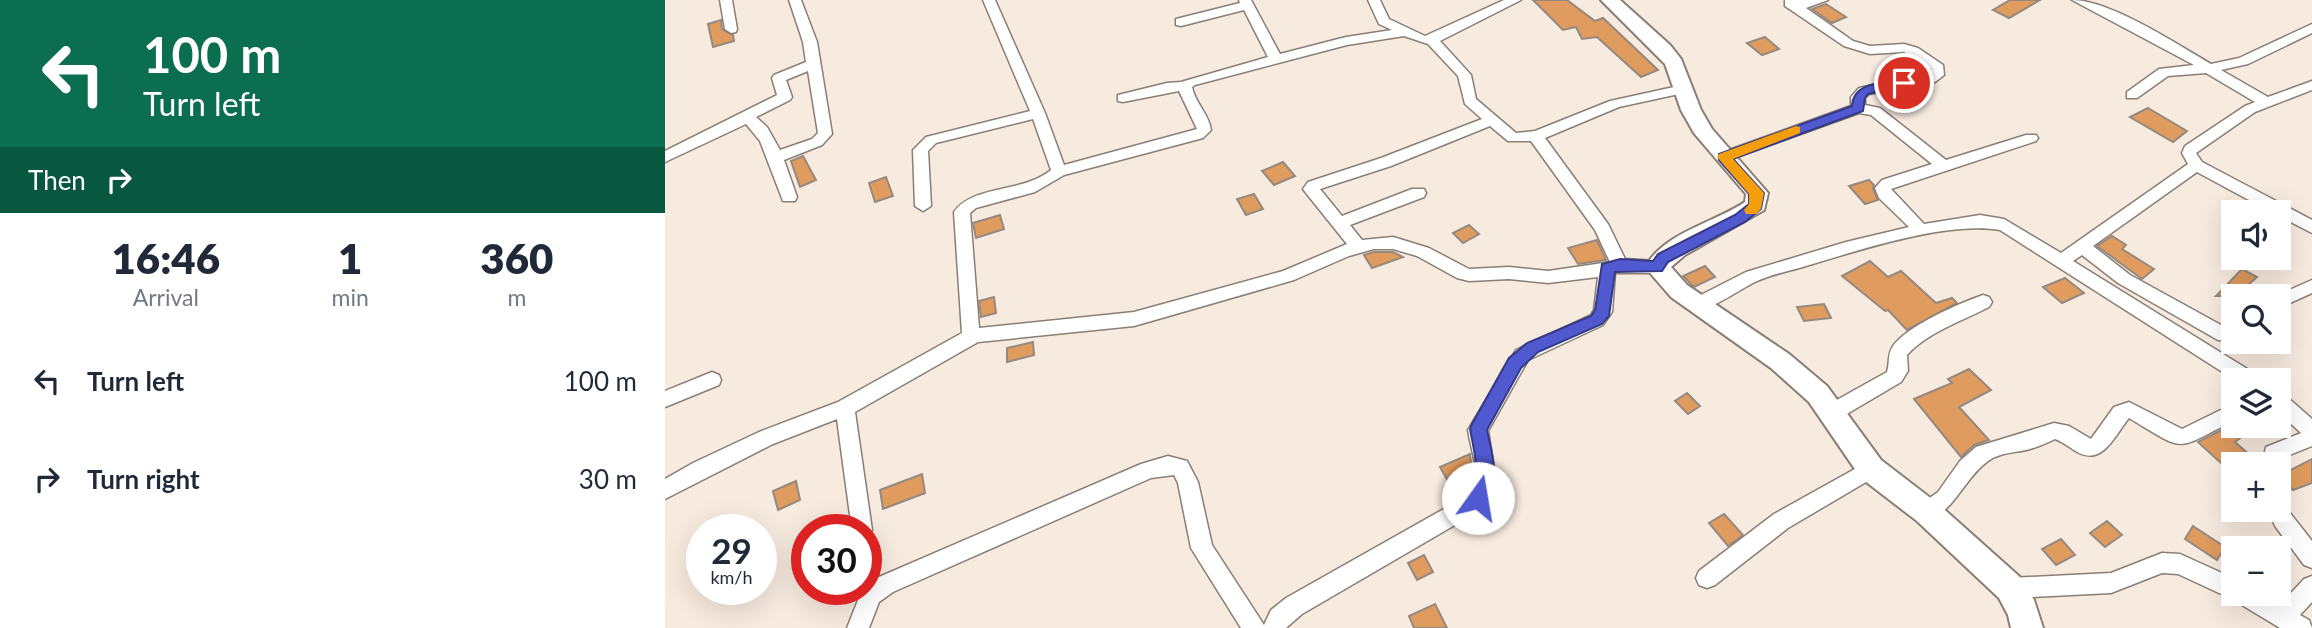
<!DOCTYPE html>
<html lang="en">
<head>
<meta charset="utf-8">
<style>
  :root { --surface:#fff; --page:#f2f2f3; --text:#1f2937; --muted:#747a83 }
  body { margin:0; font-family:Lato,sans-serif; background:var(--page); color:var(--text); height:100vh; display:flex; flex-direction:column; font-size:26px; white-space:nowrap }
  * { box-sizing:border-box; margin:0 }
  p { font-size:23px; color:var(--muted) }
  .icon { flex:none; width:38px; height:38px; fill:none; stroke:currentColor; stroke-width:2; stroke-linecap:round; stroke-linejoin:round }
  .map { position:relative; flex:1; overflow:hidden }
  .side { display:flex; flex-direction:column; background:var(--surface); width:665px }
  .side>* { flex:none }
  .top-card { background:#0b6e4f; color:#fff; overflow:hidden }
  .controls { position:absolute; left:1556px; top:200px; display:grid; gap:14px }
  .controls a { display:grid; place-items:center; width:70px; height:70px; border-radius:0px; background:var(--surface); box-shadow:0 7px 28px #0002; font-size:35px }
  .speed { position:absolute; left:21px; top:514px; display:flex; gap:14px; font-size:35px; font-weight:700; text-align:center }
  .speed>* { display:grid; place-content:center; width:91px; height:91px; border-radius:50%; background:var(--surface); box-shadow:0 7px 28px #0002; line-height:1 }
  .speed small { font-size:18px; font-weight:400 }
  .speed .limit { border:10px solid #d22; background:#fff; color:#111 }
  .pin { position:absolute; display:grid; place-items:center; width:60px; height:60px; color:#fff; margin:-30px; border:4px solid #fff; border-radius:50%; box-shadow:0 2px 7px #0007 }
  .me { position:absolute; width:77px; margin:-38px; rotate:13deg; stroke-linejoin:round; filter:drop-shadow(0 0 5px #0008) }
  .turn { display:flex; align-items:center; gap:24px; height:147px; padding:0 28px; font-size:32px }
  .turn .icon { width:91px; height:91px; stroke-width:2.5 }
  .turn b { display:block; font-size:49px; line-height:60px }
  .then { display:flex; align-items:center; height:66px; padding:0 28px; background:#0003; gap:14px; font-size:26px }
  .eta { display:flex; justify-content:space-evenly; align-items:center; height:119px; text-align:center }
  .eta b { font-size:42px; font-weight:800; line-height:49px }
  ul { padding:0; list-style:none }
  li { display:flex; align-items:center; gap:21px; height:98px; padding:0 28px }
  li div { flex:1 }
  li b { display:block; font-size:26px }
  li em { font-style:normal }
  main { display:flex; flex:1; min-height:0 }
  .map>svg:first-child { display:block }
</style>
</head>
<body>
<main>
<section class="side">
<div class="top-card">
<div class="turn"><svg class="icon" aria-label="left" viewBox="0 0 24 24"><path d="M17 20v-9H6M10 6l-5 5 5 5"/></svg><div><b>100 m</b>Turn left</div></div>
<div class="then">Then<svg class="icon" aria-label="right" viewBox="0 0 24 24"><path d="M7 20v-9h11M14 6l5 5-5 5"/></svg></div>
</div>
<div class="eta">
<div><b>16:46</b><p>Arrival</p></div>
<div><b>1</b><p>min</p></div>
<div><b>360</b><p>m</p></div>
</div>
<ul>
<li><svg class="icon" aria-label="left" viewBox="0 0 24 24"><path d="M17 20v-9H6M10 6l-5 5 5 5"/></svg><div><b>Turn left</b></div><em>100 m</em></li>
<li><svg class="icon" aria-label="right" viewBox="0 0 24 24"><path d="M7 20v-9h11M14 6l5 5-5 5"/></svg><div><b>Turn right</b></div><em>30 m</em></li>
</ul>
</section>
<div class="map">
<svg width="1647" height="628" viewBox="0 0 1647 628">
  <rect width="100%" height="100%" fill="#f7eadf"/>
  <!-- building -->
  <g fill="#e09b5e" stroke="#958980" stroke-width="2">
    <polygon points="868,0 902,0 930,21 938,18 993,70 976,77 932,37 917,39 911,27 898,30"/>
    <polygon points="1345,0 1375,0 1344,18 1328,10"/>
    <polygon points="1161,4 1181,17 1167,23 1147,9"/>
    <polygon points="56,20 57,29 68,35 69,41 48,47 43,24"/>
    <polygon points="1100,37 1114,49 1097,55 1082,43"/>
    <polygon points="1483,108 1522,131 1508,142 1465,117"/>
    <polygon points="138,156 151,180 135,187 126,161"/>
    <polygon points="618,162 630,176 609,185 597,171"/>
    <polygon points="221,177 228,196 210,202 204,183"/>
    <polygon points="1204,180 1209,185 1208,189 1213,200 1200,204 1184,186"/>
    <polygon points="589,194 598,209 581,215 572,199"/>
    <polygon points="335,215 339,229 311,238 308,223"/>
    <polygon points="804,225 814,234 798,243 788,233"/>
    <polygon points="1447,236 1461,245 1457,249 1489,269 1477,279 1432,246"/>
    <polygon points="932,240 941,260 913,264 903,248"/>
    <polygon points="709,252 728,252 738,257 707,268 699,255"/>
    <polygon points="1205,261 1223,277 1236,271 1271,303 1287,298 1292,303 1242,330 1223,310 1220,311 1177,276"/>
    <polygon points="1040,266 1050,277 1029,287 1018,276"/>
    <polygon points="1577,269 1592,277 1581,287 1596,296 1551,296"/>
    <polygon points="1400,278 1419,293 1397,303 1378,287"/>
    <polygon points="329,297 331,313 316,317 314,301"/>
    <polygon points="1159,304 1166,318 1139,321 1132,307"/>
    <polygon points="368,342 369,355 342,362 342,348"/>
    <polygon points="1304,369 1326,390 1294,407 1324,440 1309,445 1296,457 1249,399 1287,383 1283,379"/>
    <polygon points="1022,393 1035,406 1023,414 1010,401"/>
    <polygon points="1568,424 1592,425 1570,442 1595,464 1565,464 1562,460 1556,463 1533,442"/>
    <polygon points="805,454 807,472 784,483 775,467"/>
    <polygon points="1647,459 1647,483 1628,490 1614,476"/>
    <polygon points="257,474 260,493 218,509 215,490"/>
    <polygon points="131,481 135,500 113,510 108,491"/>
    <polygon points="1059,514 1078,535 1063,546 1044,523"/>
    <polygon points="1442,521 1457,535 1440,547 1425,533"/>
    <polygon points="1528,526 1560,547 1552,560 1520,539"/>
    <polygon points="1396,539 1410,555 1391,565 1377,549"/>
    <polygon points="759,555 768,572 752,580 743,563"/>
    <polygon points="770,604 782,628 749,628 744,616"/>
  </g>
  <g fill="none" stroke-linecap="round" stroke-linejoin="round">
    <!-- street casing -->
    <g stroke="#8a7e75" stroke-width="3">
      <g id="street">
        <polygon points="55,0 67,0 72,29 71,32 66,33 60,29"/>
        <path d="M124,0H136L152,42L167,134L157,145L119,160L132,197L130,201H118L95,141L81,124L0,162V151L112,95L107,78L109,75L141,62L138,42ZM143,71L153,133L147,139L115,150L102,127L91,117L125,100L127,97L121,80Z"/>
        <path d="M318,0H330L380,113L399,165L532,129L514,91L458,102L453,101V95L502,83L516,82L603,57L579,10L516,26L511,25V19L575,3L574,0H586L615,54L681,37L727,30L714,24L703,0H715L724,19L760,36L839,0H856L775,41L806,75L811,99L851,133L870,131L945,101L1018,85L1025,89L1023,92L954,107L880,138L943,224L960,259L992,261L1000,267L992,273H950L947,312L938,325L863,360L823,431L831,480L825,495L807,515L637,614L621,628H576L526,548L513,483L509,475L486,478L228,592L214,602L204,628H182L195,595L194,590H201V552L209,555L214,577L476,464L503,456L522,461L533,482L547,545L599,625L606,610L621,598L793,501C821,476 808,463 803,430L851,350L926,315L929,310L933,277L883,283L844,279L804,281L792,278L752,256L728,249H709L684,256L629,280L469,326L313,342L190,412L207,530L201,538V530H187L172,419L108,444L0,499V479L28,463L94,432L173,402L297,333L289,212C307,185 359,193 386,170L368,119L271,143L263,151L266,206L258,211L250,206L248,150L261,137L365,111ZM739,36L763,44L793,76L800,104L817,119L716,158L643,182L638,189L641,193L682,244L618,271L469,312L314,328L305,213L311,208L370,192L399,175L538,138L546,130C544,114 530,103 527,87L530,85L682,45ZM825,126L843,141H866L930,230L945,262L883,271L844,267L804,269L764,248L728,237L697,240L685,225L759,197L761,193L759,189H747L677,216L655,189L726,166Z"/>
        <path d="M1120,0H1163L1141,8L1188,41L1205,46L1239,44L1253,48L1278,65L1279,75L1270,82L1204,94L1200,98V105L1215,108L1281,160L1361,135H1371L1373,138L1371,141L1226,189L1259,224L1315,215L1339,219L1396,253L1523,164L1517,153L1520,146L1580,106L1590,102L1541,73L1503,76L1472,98H1462V92L1494,69L1529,65L1407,0C1445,0 1512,44 1546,64L1574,58L1647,24V33L1583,64L1556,70L1603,97L1647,81V90L1590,112L1531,153L1537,162L1647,220V233L1614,216V212H1606L1532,172L1428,246L1465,275L1565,330L1568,335L1565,340H1553L1453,283L1417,255L1408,261L1592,375L1594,380H1570L1335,230C1281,221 1195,250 1141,266C1125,271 1106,274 1090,282C1075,289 1043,313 1028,309L1025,304L1028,299L1081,272L1181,242L1244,227L1214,198L1210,188L1217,180L1267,164L1206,115L1194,113L1063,160H1053L1051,157L1053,154L1186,106V97L1194,88L1265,73L1266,69L1239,52L1205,54L1179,46L1120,6Z"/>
        <polygon points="1647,280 1647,293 1614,308 1614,296 1611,296"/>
        <path d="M1318,295L1324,297L1327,302L1324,307C1297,321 1263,332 1242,355L1243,371L1236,382L1175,418L1168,420L1161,418L1158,412L1161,406L1222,372C1225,363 1222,355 1228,346C1242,326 1295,303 1318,295Z"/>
        <polygon points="47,372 54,375 56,380 54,385 0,407 0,391"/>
        <polygon points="1614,394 1621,396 1647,419 1647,446 1617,458 1614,470 1614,464 1597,464 1601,447 1636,433 1614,413"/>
        <path d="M1464,402L1517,429L1568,404V421C1508,451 1523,453 1464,418C1451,433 1439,465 1414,453C1406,449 1399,442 1390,439C1382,443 1373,447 1365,449C1351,453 1335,452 1323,461C1299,478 1291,510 1262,521L1255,519L1252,512L1255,505L1273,492L1295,461L1311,447L1389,423L1404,426L1426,439L1449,407Z"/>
        <polygon points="1206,460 1213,463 1216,469 1213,475 1123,528 1050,585 1042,588 1034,585 1031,578 1034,571 1109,514"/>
        <polygon points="1614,500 1620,502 1625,513 1647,541 1647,568 1639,565 1610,526 1603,509 1614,509"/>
        <polygon points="1497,553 1515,554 1568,578 1568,593 1596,593 1616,604 1639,579 1647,576 1647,602 1635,615 1644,620 1647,628 1615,628 1567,599 1513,574 1497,573 1446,593 1345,598 1337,595 1334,588 1337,581 1345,578 1446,573"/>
      </g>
    </g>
    <!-- secondary casing -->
    <g stroke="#8a7e75" stroke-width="4">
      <path id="secondary" d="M936,0H955L1005,45L1016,59L1036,110L1047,129L1103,193L1099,210L1020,255L1006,267L1022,285L1124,354L1162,386L1216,460L1272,503L1356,578L1369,600L1378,628H1346L1343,615L1334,598L1252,521L1196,478L1144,402L1106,368L1006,297L980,267C1000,232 1049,223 1080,202L1081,194L1029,133L1016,110L1000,64Z"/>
    </g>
    <!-- street -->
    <use href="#street" fill="#fff" fill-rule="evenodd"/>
    <!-- secondary -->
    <use href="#secondary" fill="#fff" fill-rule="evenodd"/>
  </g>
  <!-- route -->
  <path fill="#5059cf" stroke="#343a87" stroke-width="2" d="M1239,79L1245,83L1243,85L1203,94L1200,98L1198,111L1068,159L1099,193L1096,209L1080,222L1003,262L997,271L950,272L944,316L937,324L873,352L856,368L822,430C828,458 835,478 820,503L813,506L807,503L804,498C816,471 810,457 805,429L807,424L844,358L862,343L926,316L930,310L937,264L955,259L988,261L993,254L1070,215L1084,204V194L1054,160V154L1187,106C1188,81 1220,83 1239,79Z"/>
  <!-- slow -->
  <polygon fill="#f59e0b" points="1131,126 1135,127 1135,133 1068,159 1099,193 1096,209 1091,214 1081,214 1079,210 1084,204 1084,194 1052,157 1054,154"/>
</svg>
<div class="controls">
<a><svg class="icon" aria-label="sound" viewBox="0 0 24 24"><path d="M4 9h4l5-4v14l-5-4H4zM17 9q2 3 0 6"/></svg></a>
<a><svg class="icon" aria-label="search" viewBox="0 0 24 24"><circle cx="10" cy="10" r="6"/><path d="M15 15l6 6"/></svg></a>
<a><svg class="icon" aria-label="layers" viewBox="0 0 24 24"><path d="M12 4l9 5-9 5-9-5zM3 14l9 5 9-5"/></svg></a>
<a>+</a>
<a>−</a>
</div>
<div class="speed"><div>29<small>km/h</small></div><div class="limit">30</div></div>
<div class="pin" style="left:1239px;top:83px;background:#d93025"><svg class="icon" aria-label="arrive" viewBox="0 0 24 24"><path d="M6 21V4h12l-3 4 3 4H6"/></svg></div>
<svg class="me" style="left:813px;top:498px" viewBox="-20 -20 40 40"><circle r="19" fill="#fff"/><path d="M0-13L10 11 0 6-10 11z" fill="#5059cf"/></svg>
</div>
</main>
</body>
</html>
